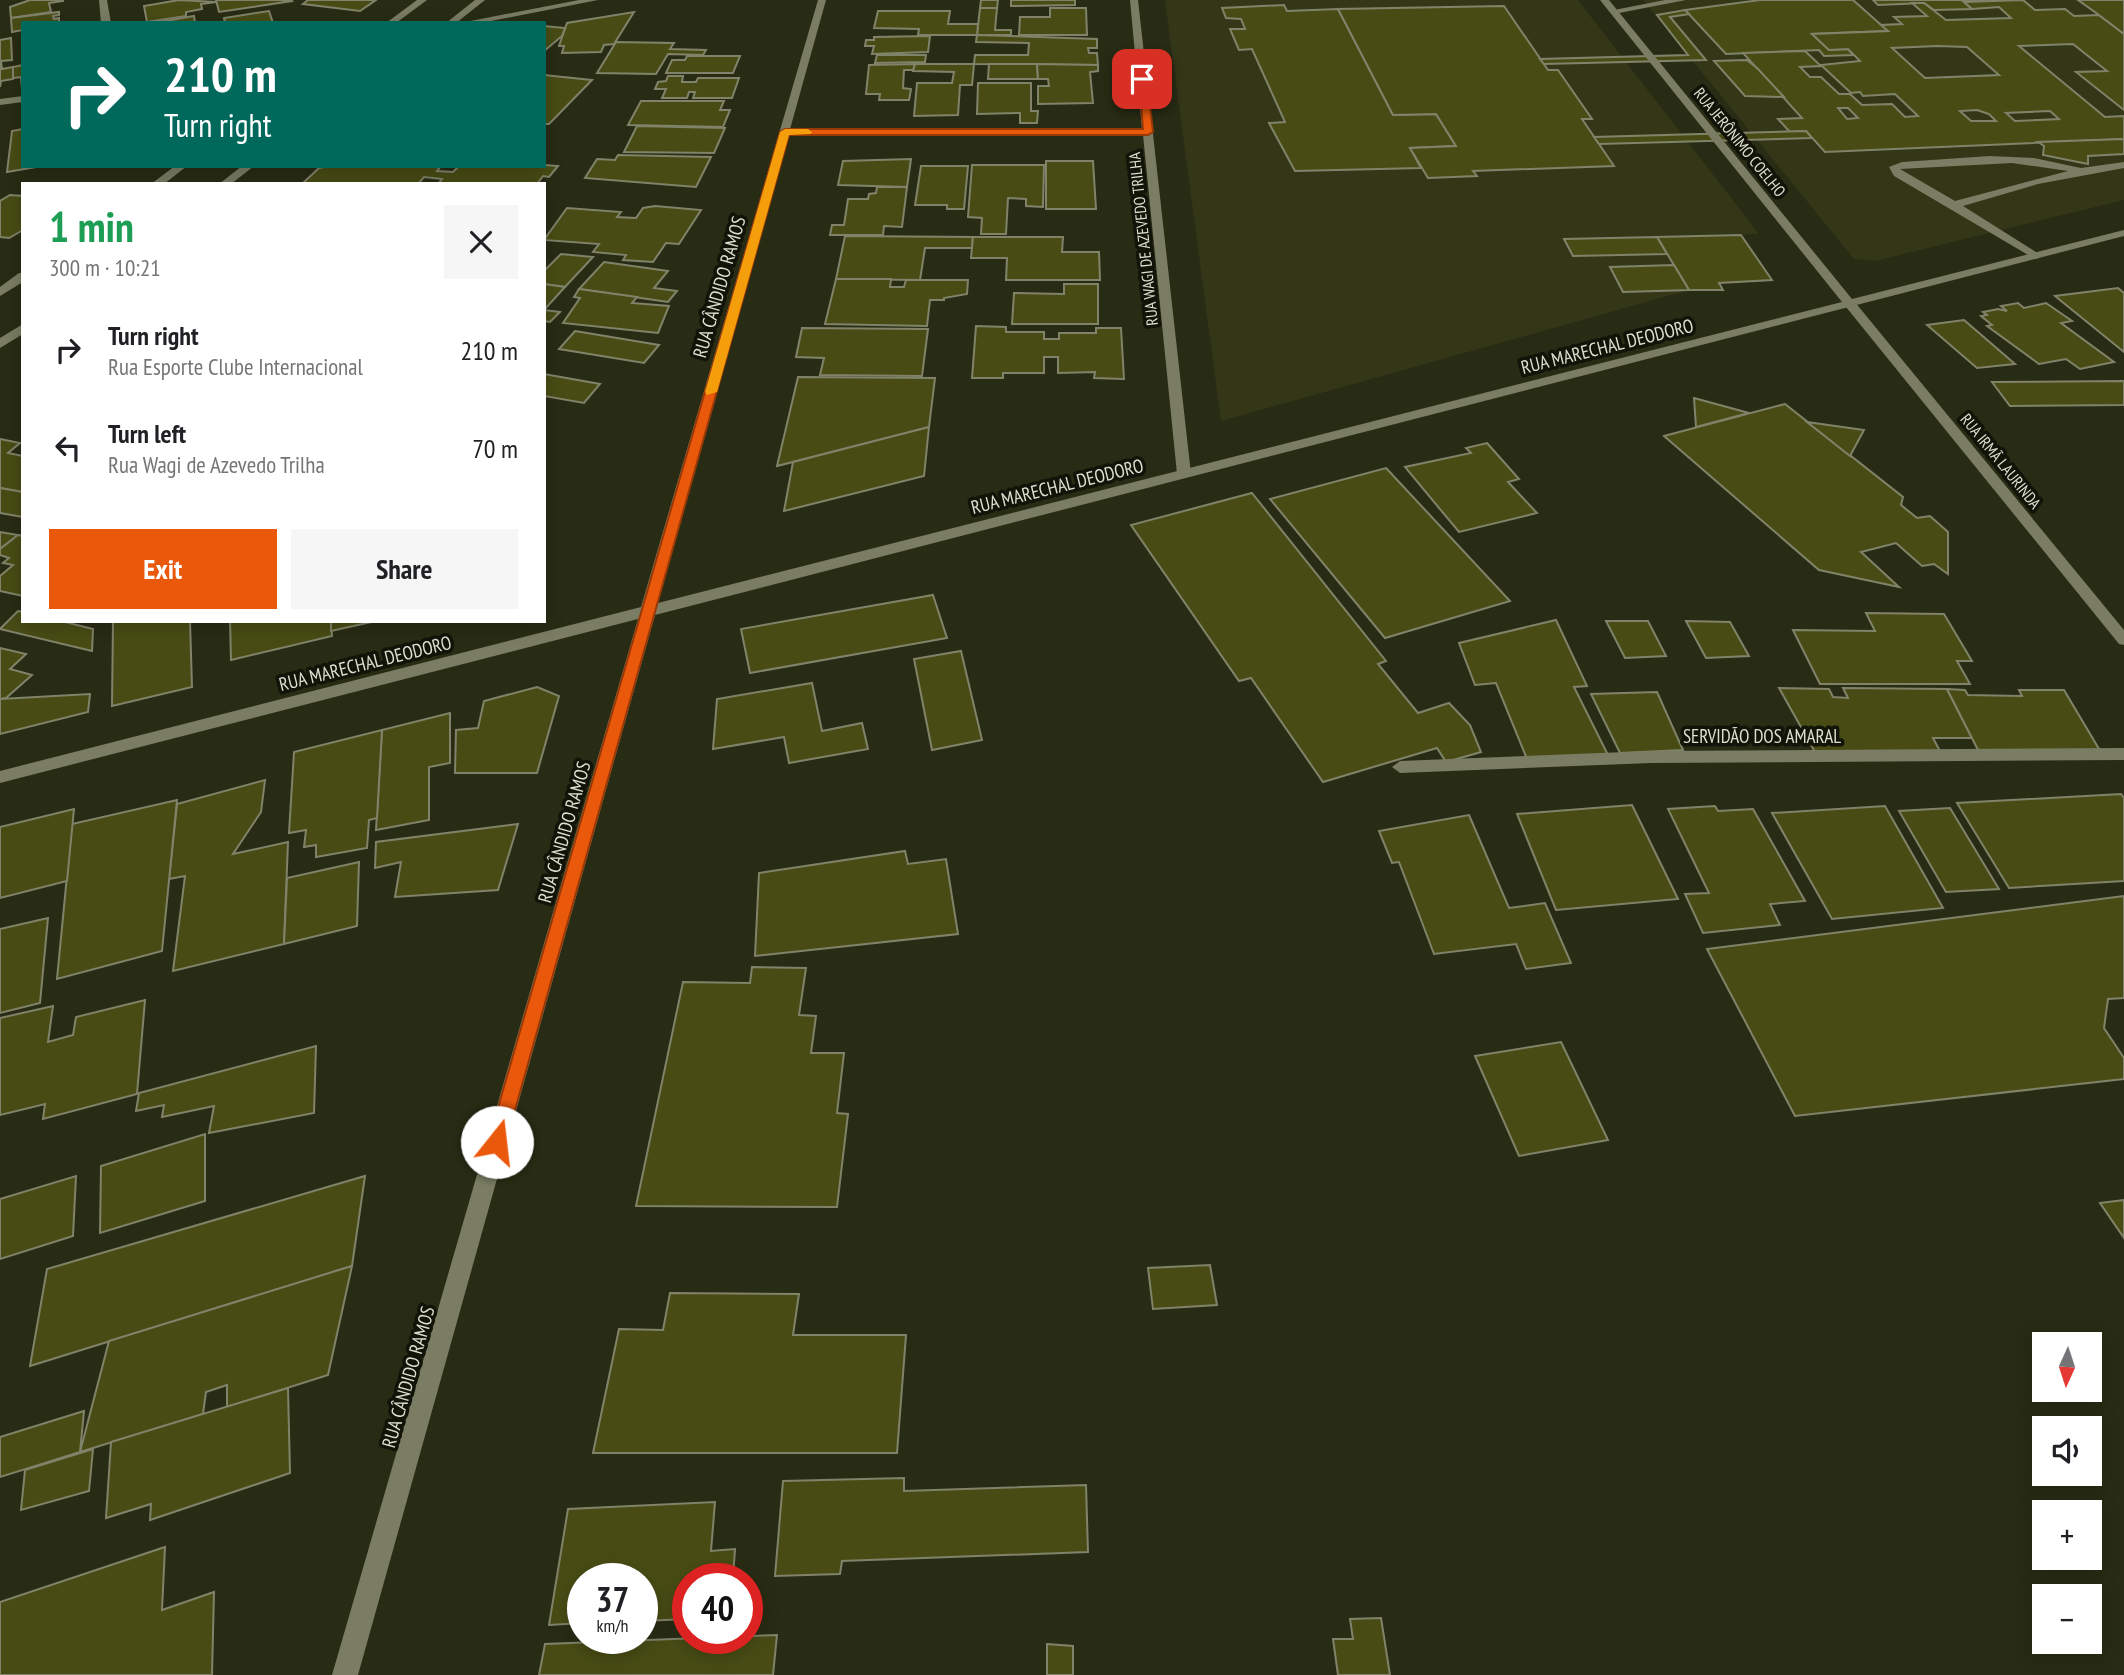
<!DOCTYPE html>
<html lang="en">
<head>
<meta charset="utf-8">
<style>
  :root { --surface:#fff; --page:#f6f6f6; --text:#202124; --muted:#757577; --accent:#ea580c }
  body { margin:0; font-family:"PT Sans Narrow",sans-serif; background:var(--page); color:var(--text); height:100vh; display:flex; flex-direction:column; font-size:26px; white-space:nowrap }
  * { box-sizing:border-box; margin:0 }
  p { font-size:23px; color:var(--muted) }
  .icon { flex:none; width:38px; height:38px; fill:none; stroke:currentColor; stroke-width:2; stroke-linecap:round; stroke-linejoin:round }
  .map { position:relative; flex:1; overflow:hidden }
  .drawer { position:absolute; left:21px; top:182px; width:525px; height:441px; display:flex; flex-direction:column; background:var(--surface); border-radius:0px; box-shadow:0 4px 18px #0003 }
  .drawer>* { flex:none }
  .hud { position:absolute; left:21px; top:21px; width:525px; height:147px; border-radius:0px; box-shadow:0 4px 18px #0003; background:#00695c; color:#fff; overflow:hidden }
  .needle { width:46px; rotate:183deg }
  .buttons { position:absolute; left:2032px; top:1332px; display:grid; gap:14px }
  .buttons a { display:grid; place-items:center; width:70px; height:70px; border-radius:0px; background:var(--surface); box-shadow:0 4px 18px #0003; font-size:35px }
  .speed { position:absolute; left:567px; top:1563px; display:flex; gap:14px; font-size:35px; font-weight:700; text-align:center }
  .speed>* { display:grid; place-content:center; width:91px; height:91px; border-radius:50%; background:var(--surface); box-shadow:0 4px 18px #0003; line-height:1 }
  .speed small { font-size:18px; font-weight:400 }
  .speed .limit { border:10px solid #d22; background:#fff; color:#111 }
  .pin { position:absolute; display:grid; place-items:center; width:60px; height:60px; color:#fff; margin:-30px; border-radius:14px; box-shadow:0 4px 10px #0006 }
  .me { position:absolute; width:77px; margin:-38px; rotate:16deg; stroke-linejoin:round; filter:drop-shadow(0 0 5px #0008) }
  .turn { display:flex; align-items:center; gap:24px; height:147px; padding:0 28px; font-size:32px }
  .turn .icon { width:91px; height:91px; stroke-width:2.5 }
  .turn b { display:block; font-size:49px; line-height:60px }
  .round { display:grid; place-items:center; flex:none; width:74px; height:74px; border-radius:0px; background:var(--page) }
  .summary { display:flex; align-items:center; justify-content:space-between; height:119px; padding:0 28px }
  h1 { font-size:42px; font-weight:800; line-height:52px; color:#1e9e55 }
  .primary-button { display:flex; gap:14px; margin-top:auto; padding:14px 28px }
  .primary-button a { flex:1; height:80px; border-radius:0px; background:var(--accent); color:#fff; font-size:28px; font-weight:800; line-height:80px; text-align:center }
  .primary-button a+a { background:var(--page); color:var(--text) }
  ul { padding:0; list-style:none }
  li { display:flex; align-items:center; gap:21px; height:98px; padding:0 28px }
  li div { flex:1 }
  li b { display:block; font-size:26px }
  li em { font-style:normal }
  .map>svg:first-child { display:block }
</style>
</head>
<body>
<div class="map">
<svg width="2124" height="1675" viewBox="0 0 2124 1675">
  <rect width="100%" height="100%" fill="#292c14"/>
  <!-- built -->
  <g fill="#333617">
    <polygon points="1165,0 1578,0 1759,234 1658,237 1689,290 1221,421"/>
    <polygon points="1643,0 2124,0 2124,200 1875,261 1854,259"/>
  </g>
  <!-- building -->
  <g fill="#484c14" stroke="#808369" stroke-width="2" fill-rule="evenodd">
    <polygon points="30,0 63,0 63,1 49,3 51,12 11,18 10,7"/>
    <polygon points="179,0 216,2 201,4 202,9 186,12 186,16 147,22 144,6"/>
    <polygon points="216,0 291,0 292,1 219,12"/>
    <polygon points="308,0 376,0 360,11 303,4"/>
    <polygon points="981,0 998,0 997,8 980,8"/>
    <polygon points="1011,0 1075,0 1075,5 1011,6"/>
    <polygon points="1760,0 1853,0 1888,31 1812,34 1829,50 1848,49 1853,55 1824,56 1819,50 1726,54 1685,10"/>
    <polygon points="1873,0 2022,0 1964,2 1972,9 1934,10 1924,3 1878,5"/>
    <path d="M2023,0L2035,10L2065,9L2074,16L2099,15L2124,34V110L2076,72L2107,71L2073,44L2019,46L2105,117L2124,116V139L1825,152L1806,131L1790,132L1778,119L1802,118L1743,53L1805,51L1821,66L1800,67L1810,77H1821L1839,94H1850L1862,105L1892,104L1905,117L1918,116L1895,94L1863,96L1860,92L1851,93L1821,65L1860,61L1848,49L1829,50L1812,34L1888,31L1881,25L1902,24L1894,17L1927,16L1912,3H1924L1946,20L2011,18L1999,7L1972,9L1964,2ZM1937,46L1967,47L1999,75L1925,78L1892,48ZM1838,108H1848L1858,118L1847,119ZM1977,110L1989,114L1996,121H1971L1960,111ZM2050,111L2059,119L2015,121L2006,113Z"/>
    <polygon points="2078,0 2124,0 2124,34 2099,15"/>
    <polygon points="1284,5 1287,11 1338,9 1393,115 1436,114 1456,146 1410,148 1421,168 1295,171 1269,123 1285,122 1252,49 1239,50 1230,29 1245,29 1241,19 1226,18 1222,8"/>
    <polygon points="1504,6 1548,70 1558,70 1592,119 1582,119 1614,166 1473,171 1477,176 1428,178 1410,148 1456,146 1436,114 1393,115 1338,9"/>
    <polygon points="980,8 997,8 995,30 1011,30 1011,35 977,35"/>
    <polygon points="1050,8 1086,8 1087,35 1019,35 1020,17 1050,17"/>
    <polygon points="1685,10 1689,14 1670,17 1706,60 1544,64 1540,59 1688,55 1657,15"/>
    <polygon points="269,11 273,23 225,23 224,18"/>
    <polygon points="878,11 950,11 948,24 978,24 977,35 918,35 919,29 874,28"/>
    <polygon points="59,12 59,15 53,16 54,19 59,18 59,22 23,23 23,30 12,32 11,18"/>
    <polygon points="634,12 614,44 604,45 601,52 562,53 564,46 559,46 567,23"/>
    <polygon points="194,16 195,23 154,23"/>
    <polygon points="544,26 565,28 562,36 544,51"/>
    <polygon points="977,35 1097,39 1097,48 1088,48 1089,53 1097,53 1098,65 974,64 975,55 1028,55 1029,43 976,42"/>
    <polygon points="930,36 928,52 872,54 874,46 865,46 866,40 874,40 874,37"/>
    <polygon points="11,38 12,60 1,61 2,69 13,67 13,79 1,81 0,87 0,40"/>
    <polygon points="616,42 674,43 670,49 706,50 703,55 668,54 656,74 597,73"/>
    <polygon points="877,55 926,55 925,62 875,63"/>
    <polygon points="687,56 740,56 733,73 666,73 672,60 685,60"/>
    <polygon points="1747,60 1758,69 1784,97 1745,96 1714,61"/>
    <polygon points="915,64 974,64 972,85 960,85 958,115 914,116 917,83 952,83 954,72 913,71"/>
    <polygon points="915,64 913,70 904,70 903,88 911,89 909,100 879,100 880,94 866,94 869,65"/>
    <polygon points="989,64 1037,64 1038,79 988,79"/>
    <polygon points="1037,64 1098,65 1098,71 1090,72 1093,103 1038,104 1038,86 1049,86 1048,79 1038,79"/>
    <polygon points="23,65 23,87 22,88 21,77 13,78 13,67"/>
    <polygon points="544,75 592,80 549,124 544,124"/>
    <polygon points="668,76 683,76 682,82 696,82 698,78 739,78 732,98 693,98 695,92 689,92 687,98 662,98 666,89 655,89 658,82 666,81"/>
    <polygon points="978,83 1031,83 1031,111 1038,111 1037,123 1020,123 1020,113 977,114"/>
    <polygon points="641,101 724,101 720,110 730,110 723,127 628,125"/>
    <polygon points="637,126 725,128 714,153 624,152"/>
    <polygon points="23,129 23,166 42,166 7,172 12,131"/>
    <polygon points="1806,131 1812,138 1599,144 1594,137"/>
    <polygon points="2124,139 2124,154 2088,156 2088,164 2043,155 2044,146 2038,142"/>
    <polygon points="618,155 711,157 696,187 585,178 597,159 615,160"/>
    <polygon points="911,159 907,187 838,185 843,161"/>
    <polygon points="1046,161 1093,161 1096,209 1046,209"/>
    <polygon points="544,165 558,166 549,177 543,176 537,184 438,184 442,179 424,177 418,184 303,183 319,168 330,166 441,166 437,171 453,172 459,166"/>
    <polygon points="972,165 1044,165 1043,207 1026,206 1026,199 1008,198 1006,234 981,234 982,218 968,217"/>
    <polygon points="921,166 968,166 964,209 947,209 947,205 915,205"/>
    <polygon points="877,187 907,187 902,227 884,226 883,235 830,235 832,225 844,225 848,199 868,199 869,194 876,193"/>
    <polygon points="10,195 23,196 23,230 9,238 0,237 0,201"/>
    <polygon points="655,206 701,210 679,244 666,243 653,262 623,260 626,255 593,252 599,244 544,240 567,208 621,212 617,217 636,218 643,208"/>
    <polygon points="1741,235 1772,280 1719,283 1723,290 1689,290 1657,237"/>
    <polygon points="845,236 973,237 972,248 925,248 920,280 836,279"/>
    <polygon points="973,237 1063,237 1062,252 1099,252 1100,280 1006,280 1007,258 971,258"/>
    <polygon points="1657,237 1667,254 1573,256 1564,239"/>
    <polygon points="561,254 593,257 565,287 544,284 544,271"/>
    <polygon points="604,262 668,271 654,288 677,291 668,302 579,289"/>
    <polygon points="1674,265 1689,290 1623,292 1610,267"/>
    <polygon points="836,279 891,279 890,287 904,287 906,280 968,280 967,294 944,298 944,300 930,300 927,326 825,324"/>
    <polygon points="544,284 565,287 544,310 560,312 550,322 544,321"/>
    <polygon points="1064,284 1098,284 1098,324 1012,324 1014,293 1064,294"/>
    <polygon points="2118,288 2124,293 2124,352 2055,296"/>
    <polygon points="579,289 637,297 632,303 669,306 658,333 563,323 580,298 574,297"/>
    <polygon points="2018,303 2024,308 2046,303 2072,321 2061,323 2114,362 2080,369 2066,359 2039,364 1987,326 1992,325 1981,316 1987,315 1983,312 1998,309 2007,311 2001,306"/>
    <polygon points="1964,320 2015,364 1977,368 1927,325"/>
    <polygon points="976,326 1006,327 1006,332 1044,332 1044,339 1059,339 1059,333 1096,333 1096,328 1121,328 1124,379 1094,378 1095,372 1058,373 1058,357 1044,357 1044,373 1003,373 1003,378 972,378"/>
    <polygon points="802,328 928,329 922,376 820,375 824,358 796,357"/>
    <polygon points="575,331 659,345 644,363 559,349"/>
    <polygon points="544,374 600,384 584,403 544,396"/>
    <polygon points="798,377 935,378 929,427 777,466"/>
    <polygon points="2124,381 2124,405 2010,406 1992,382"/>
    <polygon points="1694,398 1749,413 1696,427"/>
    <polygon points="1785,404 1903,497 1901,505 1917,518 1930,516 1948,532 1948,574 1934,564 1922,566 1896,543 1861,552 1899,587 1819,570 1664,436"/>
    <polygon points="1807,422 1864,430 1850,456"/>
    <polygon points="929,427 924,476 784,511 793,462"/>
    <polygon points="0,439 20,443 8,453 23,456 23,492 0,488"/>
    <polygon points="1487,443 1519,479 1508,482 1537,513 1459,532 1405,467 1471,453 1466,448"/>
    <polygon points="1386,468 1510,601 1385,638 1270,499"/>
    <polygon points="0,488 23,492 23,517 0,513"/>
    <polygon points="1252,493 1386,661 1378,664 1418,713 1449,703 1470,725 1481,752 1446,762 1437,748 1323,782 1251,678 1239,681 1131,525"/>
    <polygon points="0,532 18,535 0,549"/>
    <polygon points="18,535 23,536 23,596 0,591 0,576 13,565 3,563 9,558 0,555 0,549"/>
    <polygon points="933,595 947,638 750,673 741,629"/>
    <polygon points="18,611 23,612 23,621 61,621 93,629 92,651 0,629"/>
    <polygon points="1866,613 1944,614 1972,661 1957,661 1970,684 1820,684 1793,630 1875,631"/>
    <polygon points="1556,620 1587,686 1574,687 1608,755 1527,759 1496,683 1475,685 1459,643"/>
    <polygon points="113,621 190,621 192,687 112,706"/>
    <polygon points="230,621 331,621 332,636 231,660"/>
    <polygon points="331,621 376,621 331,631"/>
    <polygon points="1606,621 1648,621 1666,656 1625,658"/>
    <polygon points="1686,621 1730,622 1749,656 1706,658"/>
    <polygon points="0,648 26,654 10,669 32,675 6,698 0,699"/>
    <polygon points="961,651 982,740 932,750 914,659"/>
    <polygon points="812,683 822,731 862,723 868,749 789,763 784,737 713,749 717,699"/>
    <polygon points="537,687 559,696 537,773 455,773 456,730 478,728 484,701"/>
    <polygon points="1779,688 1829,689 1833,697 1848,698 1843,688 1947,689 1972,738 1933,738 1941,753 1815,752"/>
    <polygon points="1947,689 1965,690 1968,695 2022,696 2019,690 2064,690 2102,754 1978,750"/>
    <polygon points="1657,692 1683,750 1620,753 1591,694"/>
    <polygon points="90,694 88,712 0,734 0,699"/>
    <polygon points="450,713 450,763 429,767 429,820 376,830 382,730"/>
    <polygon points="382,730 377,818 369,820 367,848 316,857 316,845 304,847 306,830 289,833 294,752"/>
    <polygon points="265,780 261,812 233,854 288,842 284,944 173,971 185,876 169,879 177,804"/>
    <polygon points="2121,794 2124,798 2124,881 2009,888 1957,803"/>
    <polygon points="177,800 162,951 57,979 72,824"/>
    <polygon points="1632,805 1678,899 1556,910 1517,814"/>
    <polygon points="1715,806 1718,811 1753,809 1805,901 1770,904 1780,925 1703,933 1685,894 1709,893 1668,809"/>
    <polygon points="1885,806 1943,908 1832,919 1772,813"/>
    <polygon points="1950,808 1999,889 1946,892 1899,811"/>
    <polygon points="74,809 67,881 0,898 0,827"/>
    <polygon points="1469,815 1509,908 1545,903 1571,963 1526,969 1516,944 1434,954 1399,862 1392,863 1379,831"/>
    <polygon points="518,824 498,890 395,897 401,862 375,868 376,842"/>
    <polygon points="905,851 908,864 946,859 958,934 755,956 759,873"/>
    <polygon points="359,862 357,926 284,944 287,878"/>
    <polygon points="2124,896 2124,998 2108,999 2104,1028 2124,1058 2124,1079 1795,1116 1707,949"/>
    <polygon points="48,918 40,1003 0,1013 0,929"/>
    <polygon points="752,967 806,968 799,1015 816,1016 811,1053 844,1053 837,1113 848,1114 837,1207 636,1206 683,982 750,983"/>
    <polygon points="145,1000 137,1094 43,1119 45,1104 0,1115 0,1018 53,1006 48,1042 73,1035 76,1017"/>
    <polygon points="1561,1042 1608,1140 1519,1156 1475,1056"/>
    <polygon points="316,1046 314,1113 209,1133 214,1106 162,1117 164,1105 136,1111 139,1093"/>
    <polygon points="205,1134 205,1201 100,1233 101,1166"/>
    <polygon points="76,1176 73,1236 0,1259 0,1199"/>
    <polygon points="365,1176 352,1266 30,1366 47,1269"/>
    <polygon points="2124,1200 2124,1238 2100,1203"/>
    <polygon points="1210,1265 1217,1305 1153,1309 1148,1268"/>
    <polygon points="352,1266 328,1375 227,1407 227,1385 206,1392 203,1414 80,1452 109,1341"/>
    <polygon points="670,1293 799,1294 793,1335 906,1335 897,1453 593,1453 619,1329 663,1330"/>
    <polygon points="288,1388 290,1473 150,1520 151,1504 106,1518 111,1442"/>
    <polygon points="84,1411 80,1452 0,1477 0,1437"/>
    <polygon points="93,1449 89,1491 21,1510 25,1470"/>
    <polygon points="904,1478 904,1491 1086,1485 1088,1552 842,1561 840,1574 775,1576 783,1481"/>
    <polygon points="715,1502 711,1551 735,1549 733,1578 688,1578 688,1619 642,1621 642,1578 583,1578 583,1623 549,1625 568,1509"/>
    <polygon points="165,1547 162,1610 214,1592 212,1675 0,1675 0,1602"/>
    <polygon points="1381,1618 1390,1675 1338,1675 1333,1639 1353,1639 1350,1619"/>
    <polygon points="777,1635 773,1675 539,1675 545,1644"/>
    <polygon points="1047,1644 1073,1646 1073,1675 1047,1675"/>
  </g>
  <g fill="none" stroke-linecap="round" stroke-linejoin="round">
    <!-- lane -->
    <g fill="#7a7d63" fill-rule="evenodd">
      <polygon points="1665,0 1686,0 1614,14 1609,11"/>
      <path d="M1990,156L2034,158L2081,168L2124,162V168L2038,184L1963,206L2039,254V258L2035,259L1894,176L1889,167L1902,162ZM2012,163L2068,171L1955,201L1900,169Z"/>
    </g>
    <!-- street -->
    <g fill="#7a7d63" fill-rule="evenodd">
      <polygon points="99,0 107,0 111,23 101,23"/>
      <polygon points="1130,0 1138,0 1191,474 1184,478 1177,474 1143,135 785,135 780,132 785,129 1142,129"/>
      <polygon points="1850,300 1854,301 2124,630 2124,645 2119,644 1846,307 1844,304"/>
      <polygon points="2124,748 2124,760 1651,763 1400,773 1392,767 1400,761 1651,751"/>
    </g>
    <!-- secondary -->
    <g fill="#7a7d63" fill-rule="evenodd">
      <polygon points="417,0 427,0 396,23 386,23"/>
      <polygon points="475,0 485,0 456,23 446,23"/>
      <polygon points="579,0 598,0 481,23 460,23"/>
      <polygon points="818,0 826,0 658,603 1842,302 1600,0 1609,0 1852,299 2124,230 2124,236 655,615 358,1675 332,1675 638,619 0,783 0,771 641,607"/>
      <polygon points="23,96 23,102 0,105 0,99"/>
      <polygon points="175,166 187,166 164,184 151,184"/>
      <polygon points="242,166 254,166 231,184 219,184"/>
      <polygon points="19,273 23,273 23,282 0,296 0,287"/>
      <polygon points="23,324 23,334 0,348 0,338"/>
    </g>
  </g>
  <!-- route -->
  <polygon fill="#ea580c" stroke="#983908" stroke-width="2" points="1139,78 1147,79 1153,132 1148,135 789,135 506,1142 504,1148 497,1151 490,1148 488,1142 780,132 785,129 1143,129"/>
  <!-- slow -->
  <polygon fill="#f59e0b" points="808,129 812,132 811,134 789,135 717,392 707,395 705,392 780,132 785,129"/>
  <g text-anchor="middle" stroke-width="7" stroke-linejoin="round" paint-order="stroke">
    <!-- far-street labels -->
    <g font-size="16" fill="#dddfd0" stroke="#121309">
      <text transform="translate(1740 142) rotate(51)" y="6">RUA JERÔNIMO COELHO</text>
      <text transform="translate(1143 239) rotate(-96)" y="6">RUA WAGI DE AZEVEDO TRILHA</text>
      <text transform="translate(2001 461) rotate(51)" y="6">RUA IRMÃ LAURINDA</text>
    </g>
    <!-- street labels -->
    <g font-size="19" fill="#dddfd0" stroke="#121309">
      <text transform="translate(719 287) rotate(-74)" y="7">RUA CÂNDIDO RAMOS</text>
      <text transform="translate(1607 346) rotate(-14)" y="7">RUA MARECHAL DEODORO</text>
      <text transform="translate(1057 486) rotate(-14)" y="7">RUA MARECHAL DEODORO</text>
      <text transform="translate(365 663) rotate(-14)" y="7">RUA MARECHAL DEODORO</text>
      <text x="1762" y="743">SERVIDÃO DOS AMARAL</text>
      <text transform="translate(564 832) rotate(-74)" y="7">RUA CÂNDIDO RAMOS</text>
      <text transform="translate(408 1377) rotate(-74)" y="7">RUA CÂNDIDO RAMOS</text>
    </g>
  </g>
</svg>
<div class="buttons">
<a><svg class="needle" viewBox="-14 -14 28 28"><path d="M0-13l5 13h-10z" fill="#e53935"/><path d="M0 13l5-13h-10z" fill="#757577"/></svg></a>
<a><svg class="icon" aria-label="sound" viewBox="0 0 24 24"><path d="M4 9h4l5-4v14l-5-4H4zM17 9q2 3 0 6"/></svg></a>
<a>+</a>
<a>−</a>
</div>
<div class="speed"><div>37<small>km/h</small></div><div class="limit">40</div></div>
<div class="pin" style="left:1142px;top:79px;background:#d93025"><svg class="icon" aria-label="arrive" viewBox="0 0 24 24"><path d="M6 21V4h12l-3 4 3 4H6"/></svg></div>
<svg class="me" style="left:497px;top:1142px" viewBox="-20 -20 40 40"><circle r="19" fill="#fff"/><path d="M0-13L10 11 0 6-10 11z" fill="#ea580c"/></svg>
<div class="hud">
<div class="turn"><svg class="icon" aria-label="right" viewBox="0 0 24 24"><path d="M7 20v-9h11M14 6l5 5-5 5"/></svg><div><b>210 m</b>Turn right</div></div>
</div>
<section class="drawer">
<div class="summary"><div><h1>1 min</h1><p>300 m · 10:21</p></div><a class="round"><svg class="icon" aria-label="close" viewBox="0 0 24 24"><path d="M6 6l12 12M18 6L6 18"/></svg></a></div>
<ul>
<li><svg class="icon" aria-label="right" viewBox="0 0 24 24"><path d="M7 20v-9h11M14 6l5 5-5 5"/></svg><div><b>Turn right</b><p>Rua Esporte Clube Internacional</p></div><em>210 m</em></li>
<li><svg class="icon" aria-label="left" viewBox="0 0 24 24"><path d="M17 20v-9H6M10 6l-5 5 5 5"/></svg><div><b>Turn left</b><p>Rua Wagi de Azevedo Trilha</p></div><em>70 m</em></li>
</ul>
<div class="primary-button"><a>Exit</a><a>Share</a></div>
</section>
</div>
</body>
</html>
